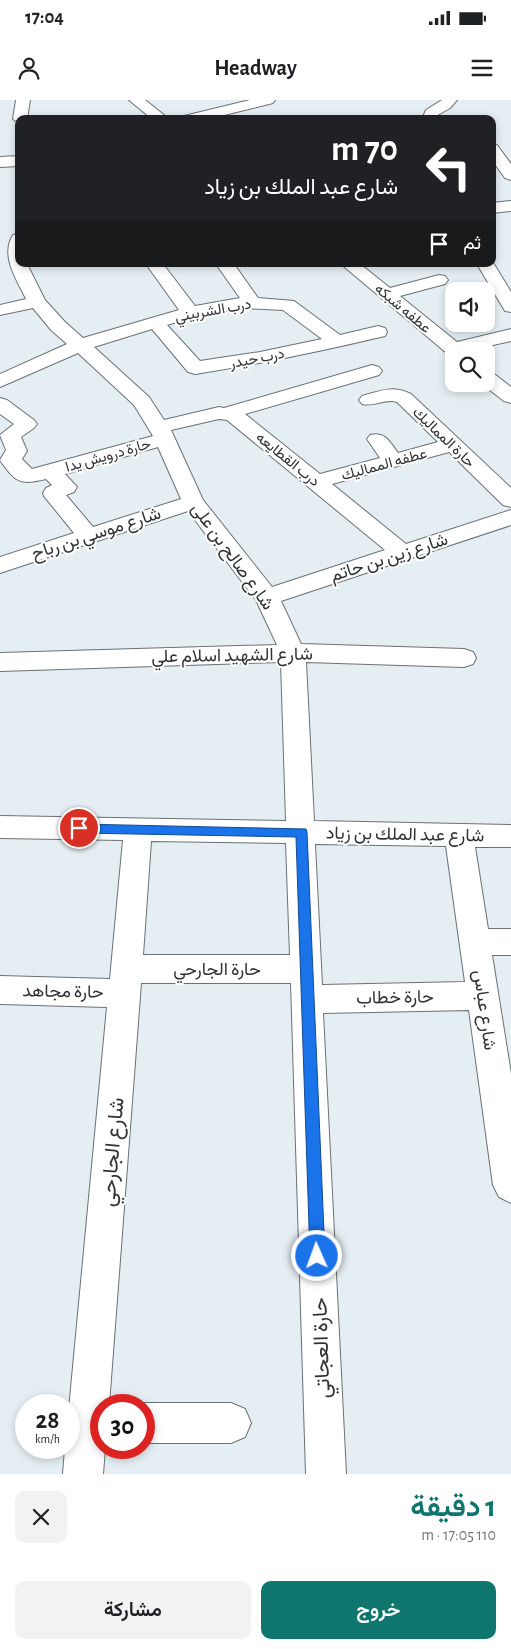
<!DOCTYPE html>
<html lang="ar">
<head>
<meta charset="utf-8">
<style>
  :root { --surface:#fff; --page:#f2f2f2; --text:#202124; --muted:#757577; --accent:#0f766e }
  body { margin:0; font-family:"Alegreya Sans",Vazirmatn,sans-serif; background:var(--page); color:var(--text); direction:rtl; height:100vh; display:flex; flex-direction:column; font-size:19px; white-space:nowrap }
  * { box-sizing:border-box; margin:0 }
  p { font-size:16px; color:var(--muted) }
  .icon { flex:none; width:28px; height:28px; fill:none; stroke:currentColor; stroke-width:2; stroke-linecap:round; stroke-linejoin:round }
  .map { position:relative; height:1374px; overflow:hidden; direction:ltr }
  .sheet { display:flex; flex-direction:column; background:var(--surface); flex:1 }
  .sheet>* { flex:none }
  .banner { position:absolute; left:15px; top:15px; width:481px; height:152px; border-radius:10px; box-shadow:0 2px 8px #0003; direction:rtl; background:#202124; color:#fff; overflow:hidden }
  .controls { position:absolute; left:445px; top:182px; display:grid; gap:10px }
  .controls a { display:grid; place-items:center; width:50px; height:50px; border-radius:10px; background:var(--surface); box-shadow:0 2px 8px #0003; font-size:25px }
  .speed { position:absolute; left:15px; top:1294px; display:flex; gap:10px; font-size:25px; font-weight:700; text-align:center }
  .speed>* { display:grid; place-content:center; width:65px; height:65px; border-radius:50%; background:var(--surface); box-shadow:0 2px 8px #0003; line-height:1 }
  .speed small { font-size:12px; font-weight:400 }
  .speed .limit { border:8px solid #d22; background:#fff; color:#111 }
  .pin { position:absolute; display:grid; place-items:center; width:42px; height:42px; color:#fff; margin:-21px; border:2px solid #fff; border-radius:50%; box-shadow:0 1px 5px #0007 }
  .me { position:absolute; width:55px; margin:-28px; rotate:358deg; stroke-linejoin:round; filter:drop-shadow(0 0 4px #0008) }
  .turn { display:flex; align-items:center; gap:18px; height:105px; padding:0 15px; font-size:22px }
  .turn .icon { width:65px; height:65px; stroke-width:2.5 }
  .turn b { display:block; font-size:35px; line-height:42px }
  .then { display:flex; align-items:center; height:48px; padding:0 15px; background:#0003; gap:10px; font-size:19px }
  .round { display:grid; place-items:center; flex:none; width:52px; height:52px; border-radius:10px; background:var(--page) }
  .summary { display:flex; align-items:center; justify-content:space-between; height:85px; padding:0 15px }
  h1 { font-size:30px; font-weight:600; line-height:38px; color:var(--accent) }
  .button { display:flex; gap:10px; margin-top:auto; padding:10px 15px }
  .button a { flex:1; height:58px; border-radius:10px; background:var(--accent); color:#fff; font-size:20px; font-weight:600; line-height:58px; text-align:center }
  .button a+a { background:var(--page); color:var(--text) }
  .status { display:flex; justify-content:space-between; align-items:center; height:35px; padding:0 25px; background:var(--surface); direction:ltr }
  .status svg { height:14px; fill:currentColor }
  header { display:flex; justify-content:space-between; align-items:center; height:65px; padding:0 15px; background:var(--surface); font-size:22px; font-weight:600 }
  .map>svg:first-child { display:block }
</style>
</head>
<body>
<div class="status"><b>17:04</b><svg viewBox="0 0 49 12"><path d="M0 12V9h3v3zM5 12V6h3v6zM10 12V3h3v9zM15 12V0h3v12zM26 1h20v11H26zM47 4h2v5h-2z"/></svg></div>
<header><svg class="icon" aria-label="menu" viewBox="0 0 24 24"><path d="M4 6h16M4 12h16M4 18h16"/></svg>Headway<svg class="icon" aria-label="person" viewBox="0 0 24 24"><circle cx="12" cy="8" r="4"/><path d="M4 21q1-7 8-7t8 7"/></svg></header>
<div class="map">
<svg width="511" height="1374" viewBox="0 0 511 1374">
  <rect width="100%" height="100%" fill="#e5eef3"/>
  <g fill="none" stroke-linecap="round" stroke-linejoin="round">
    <!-- minor casing -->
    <g stroke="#6a7176" stroke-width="2">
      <g id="minor">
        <polygon points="16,0 30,0 27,19 19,19 19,23 13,19"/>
        <polygon points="129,0 145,0 169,19 152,19"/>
        <polygon points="250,0 275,0 273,3 208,19 182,19 184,16"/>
        <polygon points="442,0 457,0 450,8 436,16 436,19 422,19 426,10"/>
        <polygon points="492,44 497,45 511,64 511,80 505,78 492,60"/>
        <polygon points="19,56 19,66 0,67 0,57"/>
        <polygon points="511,101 511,111 492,113 492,103"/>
        <path d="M19,134V164H27L45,200L65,222L83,238L179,210L146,164H163L195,206L240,198L216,164H234L258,198L294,201L340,235L378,226L385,228L387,232L385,236C322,251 259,264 195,274L188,272L152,229L94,247L149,297L164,320L219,307L224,308L372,265L379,267L382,271L379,275L245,314L320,374L380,358L367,339L370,335C385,331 390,342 398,353L438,342L397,302C386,298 374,307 362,304L359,300L362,296C381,291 392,285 411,294L511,388V407L503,405L449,352L332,384L406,444L511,410V425L281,501L301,544L464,549L473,552L476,558L473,564L464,567L306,562L314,721L511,725V747H475L488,829H511V855H492L511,974V1103L499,1097L493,1085L469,910L323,913L346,1374H306L291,883H141L109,1305H101V1348H105L103,1374H63L65,1348H69V1309L107,907L0,904V876L110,879L123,740L0,738V716L286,721L281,562L0,571V553L277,545L256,500L188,411L0,473V457L74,433L44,396L43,393L46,388L52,385L46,379C20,385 16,383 0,360L6,350L0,335L14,324L0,314V298L7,300L34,320L37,324L34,328L21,337L27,351L22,359L32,369L153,336L134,305L78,253L0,287V274L67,244L51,230L33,208L0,215V205L26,199C17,180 0,156 13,135ZM242,208L283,210L322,239L260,252L200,261L167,225L193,217ZM219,319L227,320L385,450L272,487L203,400L171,330ZM158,347L181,399L93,427L66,395L74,392L77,387L65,374ZM151,741L286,743L290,855H143ZM315,744L446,746L465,882L322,885Z"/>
        <polygon points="492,161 511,192 511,212 505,211 477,164 492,164"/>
        <polygon points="341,164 360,164 390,188 439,175 445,176 448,180 445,184 400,196 457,242 511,229 511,241 466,251 454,251 454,256 449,255"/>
        <polygon points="486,271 493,273 511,287 511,303 504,301 482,284 486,284"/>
        <polygon points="144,1303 231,1303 245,1309 251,1323 245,1337 231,1343 144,1343 144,1305 139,1305"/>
      </g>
    </g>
    <!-- minor -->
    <use href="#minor" fill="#fff" fill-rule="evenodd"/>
  </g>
  <!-- route -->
  <polygon fill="#1a73e8" stroke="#114b97" points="79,724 306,729 307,732 325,1156 323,1161 317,1164 312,1161 310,1156 296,737 79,733 75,732 73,728 75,725"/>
  <g text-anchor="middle" stroke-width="4" stroke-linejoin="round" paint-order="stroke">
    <!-- far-street labels -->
    <g font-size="15" fill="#303335" stroke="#fff">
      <text transform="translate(403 208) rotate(40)" y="5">عطفه شبكه</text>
      <text transform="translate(213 210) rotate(-10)" y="5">درب الشربيني</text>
      <text transform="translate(257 258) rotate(-11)" y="5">درب حيدر</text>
      <text transform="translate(444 337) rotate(44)" y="5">حارة المماليك</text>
      <text transform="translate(108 355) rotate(-16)" y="5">حارة درويش يدا</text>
      <text transform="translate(288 359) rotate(39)" y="5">درب القطايعه</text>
      <text transform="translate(384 364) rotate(-15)" y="5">عطفه المماليك</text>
    </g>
    <!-- street labels -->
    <g font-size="18" fill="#303335" stroke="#fff">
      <text transform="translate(96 433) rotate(-18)" y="6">شارع موسي بن رباح</text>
      <text transform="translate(233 456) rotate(54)" y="6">شارع صالح بن على</text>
      <text transform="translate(389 457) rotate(-18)" y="6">شارع زين بن حاتم</text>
      <text transform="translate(232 555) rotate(-1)" y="6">شارع الشهيد اسلام علي</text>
      <text transform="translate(405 734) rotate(1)" y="6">شارع عبد الملك بن زياد</text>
      <text x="217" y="875">حارة الجارحي</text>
      <text transform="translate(63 891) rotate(1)" y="6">حارة مجاهد</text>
      <text transform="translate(395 897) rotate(-1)" y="6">حارة خطاب</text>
      <text transform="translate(485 910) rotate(82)" y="6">شارع عباس</text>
    </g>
    <!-- near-street labels -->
    <g font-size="21" fill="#303335" stroke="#fff">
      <text transform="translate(112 1052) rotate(-85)" y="7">شارع الجارحي</text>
      <text transform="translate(321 1248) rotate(-92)" y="7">حارة العجاتي</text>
    </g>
  </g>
</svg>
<div class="controls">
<a><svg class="icon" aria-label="sound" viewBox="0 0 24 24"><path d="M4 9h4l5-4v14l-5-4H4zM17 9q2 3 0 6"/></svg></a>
<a><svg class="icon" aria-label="search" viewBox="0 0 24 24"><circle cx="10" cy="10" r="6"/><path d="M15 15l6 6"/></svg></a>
</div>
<div class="speed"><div>28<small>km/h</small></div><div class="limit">30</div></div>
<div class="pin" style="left:79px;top:728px;background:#d93025"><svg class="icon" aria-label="arrive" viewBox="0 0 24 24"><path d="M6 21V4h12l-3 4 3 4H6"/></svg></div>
<svg class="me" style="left:317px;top:1156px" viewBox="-20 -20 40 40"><circle r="17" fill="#1a73e8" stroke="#fff" stroke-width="3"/><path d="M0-11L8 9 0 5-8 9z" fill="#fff"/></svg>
<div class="banner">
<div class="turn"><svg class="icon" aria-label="left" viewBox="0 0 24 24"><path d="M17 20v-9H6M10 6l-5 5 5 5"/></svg><div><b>70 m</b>شارع عبد الملك بن زياد</div></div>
<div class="then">ثم<svg class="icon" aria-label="arrive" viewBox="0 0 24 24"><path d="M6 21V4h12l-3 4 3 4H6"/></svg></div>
</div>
</div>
<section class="sheet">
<div class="summary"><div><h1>1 دقيقة</h1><p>110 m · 17:05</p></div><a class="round"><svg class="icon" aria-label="close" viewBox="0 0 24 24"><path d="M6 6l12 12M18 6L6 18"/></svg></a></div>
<div class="button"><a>خروج</a><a>مشاركة</a></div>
</section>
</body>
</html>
